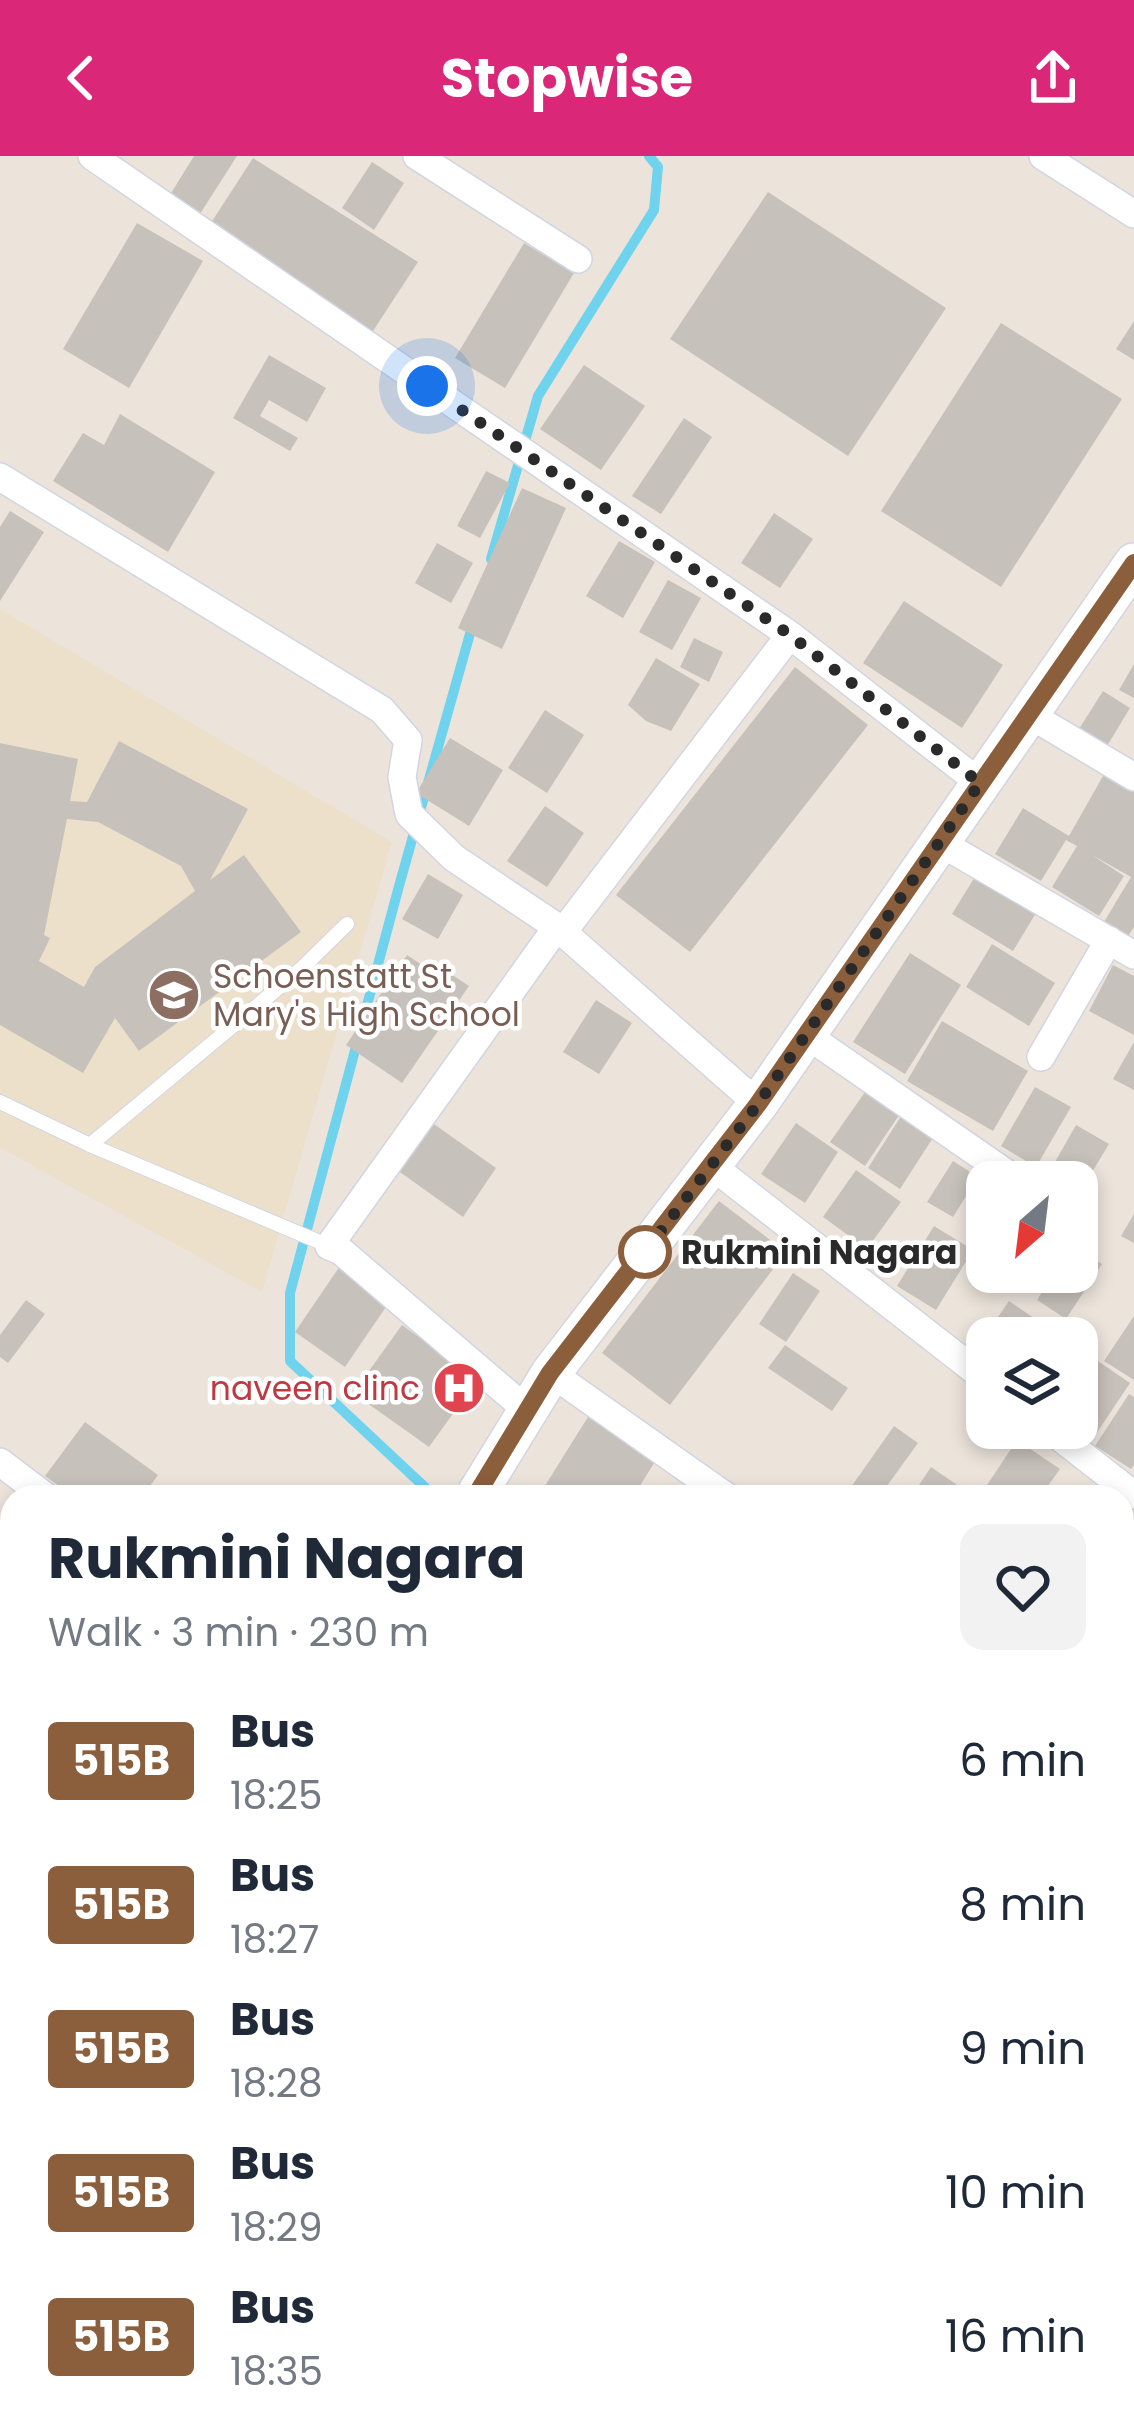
<!DOCTYPE html>
<meta charset="utf-8">
<style>
body{margin:0;font-family:Poppins,sans-serif;background:#f2f2f3;color:#1f2937;height:100vh;display:flex;flex-direction:column;font-size:45px;white-space:nowrap}
*{box-sizing:border-box;margin:0}
p{font-size:39px;color:#747a83}
.icon{flex:none;width:66px;height:66px;fill:none;stroke:currentColor;stroke-width:2;stroke-linecap:round;stroke-linejoin:round}
.map{position:relative;flex:1;overflow:hidden}
.panel{position:absolute;left:0px;top:1329px;width:1134px;height:951px;display:flex;flex-direction:column;background:#fff;border-radius:36px 36px 0 0;box-shadow:0 6px 18px #0003}
.panel>*{flex:none}
.badge{padding:0 24px;border-radius:9px;font-size:42px;line-height:78px}
.needle{width:78px;rotate:208deg}
.fabs{position:absolute;left:966px;top:1005px;display:grid;gap:24px}
.fabs a{display:grid;place-items:center;width:132px;height:132px;border-radius:24px;background:#fff;box-shadow:0 6px 18px #0003;font-size:60px}
.you{position:absolute;width:60px;height:60px;margin:-30px;border:9px solid #fff;border-radius:50%;background:#1a73e8;box-shadow:0 0 0 18px #1a73e833}
.map>.badge{position:absolute;translate:-50% -50%;box-shadow:0 0 0 6px #fff}
.round{display:grid;place-items:center;flex:none;width:126px;height:126px;border-radius:24px;background:#f2f2f3}
.headline{display:flex;align-items:center;justify-content:space-between;height:204px;padding:0 48px}
h1{font-size:57px;font-weight:700;line-height:90px}
ul{padding:0;list-style:none}
li{display:flex;align-items:center;gap:36px;height:144px;padding:0 48px}
li div{flex:1}
li b{display:block;font-size:45px}
li em{font-style:normal}
li .badge{min-width:132px;font-weight:700;text-align:center}
header{display:flex;justify-content:space-between;align-items:center;height:156px;padding:0 48px;background:#db2777;color:#fff;font-size:54px;font-weight:700}
.map>svg:first-child{display:block}
.education{fill:#ede0cb}
.lines{fill:none;stroke-linecap:round;stroke-linejoin:round}
.stream{stroke:#70d3ed;stroke-width:10}
.building{fill:#c7c1bb;fill-rule:evenodd}
.lane-casing{stroke:#d1d5e2;stroke-width:16}
.street-casing{stroke:#d1d5e2;stroke-width:30}
.secondary-casing{stroke:#d1d5e2;stroke-width:42}
.lane{stroke:#fff;stroke-width:14}
.street{stroke:#fff;stroke-width:27}
.secondary{stroke:#fff;stroke-width:39}
.line-casing{stroke:#fff;stroke-width:27}
.line{stroke:#8b5e3c;stroke-width:18}
.walk{stroke:#2a2a2a;stroke-width:12;stroke-dasharray:0 21.6}
.stop-dot{fill:#fff;stroke:#8b5e3c;stroke-width:6}
.labels{text-anchor:middle;dominant-baseline:central;stroke-width:9;stroke-linejoin:round;paint-order:stroke}
.education-label{font-size:33px;fill:#785e54;stroke:#fff;text-anchor:start}
.stop-label{font-size:33px;font-weight:bold;fill:#2a2a2a;stroke:#fff;text-anchor:start}
.health-label{font-size:33px;fill:#be3a42;stroke:#fff;text-anchor:end}
</style>
<header><svg class="icon" aria-label="back" viewBox="0 0 24 24"><path d="M15 5l-7 7 7 7"/></svg>Stopwise<svg class="icon" aria-label="share" viewBox="0 0 24 24"><path d="M12 15V3M7 8l5-5 5 5M5 13v7h14v-7"/></svg></header>
<div class="map">
<svg width="1134" height="2279" viewBox="0 0 1134 2279">
<rect width="100%" height="100%" fill="#ece4db"/>
<path class="education" d="M0,453L392,686L262,1136L0,992Z"/>
<g class="lines">
<path class="stream" d="M491,403L538,240L654,54L658,11L649,0
M428,1341L430,1336L290,1205V1137L399,730L473,467
M0,2093L12,2072"/>
</g>
<path class="building" d="M194,0H237L198,61L168,42Z
M253,2L418,106L371,178L207,73Z
M372,6L404,27L374,74L342,52Z
M768,36L946,152L848,300L670,183Z
M137,67L203,105L129,232L63,193Z
M524,87L574,117L505,232L455,202Z
M1134,165V204L1116,193Z
M1001,167L1122,243L1001,431L881,355Z
M269,199L326,232L307,266L269,244L260,260L298,282L290,295L233,262Z
M584,209L645,250L601,314L540,273Z
M120,258L215,316L168,396L53,325L83,277L104,289Z
M684,262L712,281L661,358L632,340Z
M486,315L510,327L480,382L457,370Z
M522,332L566,352L502,493L458,472Z
M10,355L44,376L0,445V371Z
M774,357L813,383L780,432L741,407Z
M619,385L655,406L623,462L586,440Z
M437,387L473,407L451,447L415,427Z
M668,424L701,442L672,494L639,476Z
M904,445L1003,509L962,572L863,507Z
M694,482L723,496L709,526L680,511Z
M656,502L700,528L671,575L646,565L628,549Z
M1134,508V542L1119,534Z
M795,511L868,569L690,796L616,739Z
M1103,535L1130,552L1107,590L1079,573Z
M545,554L584,579L547,637L508,612Z
M450,582L503,614L469,670L416,637Z
M119,585L248,653L210,724L244,699L301,776L139,895L115,862L83,917L0,869V587L78,603L70,645L87,646ZM67,663L98,666L181,710L195,735L95,811L84,831L39,805L50,782L44,779Z
M1107,613L1134,629V771L1128,780L1104,766L1131,721L1092,699L1124,720L1099,760L1052,731L1077,690L1066,684L1041,725L995,698L1023,652L1069,680Z
M545,650L584,677L547,731L507,705Z
M428,718L463,739L438,783L402,763Z
M976,719L1036,757L1013,795L952,758Z
M992,788L1055,827L1029,870L966,831Z
M910,797L961,829L905,918L853,886Z
M407,799L443,823L448,816L469,830L402,927L346,889Z
M1113,809L1134,820V879L1089,855Z
M596,844L632,867L599,918L563,896Z
M942,865L1028,915L993,975L907,925Z
M1134,886V934L1113,923Z
M1035,931L1071,951L1036,1011L1001,990Z
M865,936L899,959L865,1010L830,986Z
M903,957L936,977L900,1033L868,1012Z
M424,961L496,1012L463,1061L390,1009Z
M796,967L838,996L805,1047L761,1018Z
M1076,969L1109,988L1083,1031L1051,1013Z
M953,1005L978,1021L953,1061L927,1046Z
M856,1014L901,1046L867,1093L823,1061Z
M719,1045L786,1096L670,1249L602,1197Z
M1134,1058V1087L1121,1080Z
M934,1070L973,1094L936,1154L897,1130Z
M1077,1092L1102,1108L1066,1163L1037,1144L1055,1116H1077Z
M340,1110L390,1145L345,1211L295,1176Z
M793,1117L820,1135L786,1186L759,1168Z
M26,1144L45,1158L8,1207L0,1201V1179Z
M1009,1145L1044,1169L1035,1182H987V1201L976,1193Z
M1134,1160V1224L1104,1205Z
M1055,1161L1095,1188L1077,1216V1182H1041Z
M402,1169L478,1223L429,1291L353,1237Z
M785,1189L848,1232L832,1255L768,1212Z
M1092,1201L1130,1227L1092,1284L1077,1274V1224Z
M1129,1238L1134,1241V1309L1131,1313L1095,1290Z
M591,1256L659,1299L633,1341H538Z
M85,1266L158,1319L142,1341H75L45,1320Z
M894,1270L918,1287L879,1341H844Z
M1017,1284L1060,1313L1040,1341H979Z
M931,1311L963,1333L957,1341H911Z
M1122,1371L1134,1378V1389L1122,1410Z
M1134,1469V1503L1122,1496V1490Z
M1122,1516L1134,1523V1592L1122,1585Z
M1122,1625L1134,1632V1714L1122,1708Z
M1122,1831L1134,1838V1865L1122,1886Z
M12,1873V1950L0,1943V1894Z
M1122,1899L1133,1907L1122,1925Z
M1122,1942L1134,1950L1132,2034L1122,2028Z
M0,1986L12,1992L0,2017Z
M0,2243L12,2255V2268H25L36,2279H0Z
M272,2268H320L312,2279H263Z
M531,2268H604L596,2279H546Z
M688,2268H772L764,2279H680Z
M820,2268H881L874,2279H813Z
M912,2268H966L959,2279H928Z
M993,2268H1048L1066,2279H986Z"/>
<g class="lines">
<g class="lane-casing">
<path id="lane" d="M0,946L90,989L329,1090
M90,989L301,813L347,768"/>
</g>
<g class="street-casing">
<path id="street" d="M92,0L790,479L980,627
M417,0L578,103
M1043,0L1134,58
M0,321L382,554L408,584L402,621L409,658L454,702L557,771
M1030,559L1134,621
M939,686L1134,799
M562,777L790,479
M805,878L1019,1026
M1041,901L1109,784
M712,1010L987,1224
M551,1217L727,1341
M527,1254L341,1095L329,1090L557,771L758,948
M1048,1272L1134,1339
M0,1306L46,1341
M1122,1471L1134,1455
M0,1524L12,1531
M1122,1612L1134,1619
M1122,1804L1134,1811
M0,1856L12,1834
M0,1971L12,1980
M1122,2072L1134,2055
M1122,2128L1134,2137
M167,2268L182,2279
M506,2268L523,2279
M787,2279L795,2268
M969,2279L977,2268"/>
</g>
<g class="secondary-casing">
<path id="secondary" d="M475,1341L551,1217L758,948L1134,407
M0,2178L12,2160"/>
</g>
<use href="#lane" class="lane"/>
<use href="#street" class="street"/>
<use href="#secondary" class="secondary"/>
</g>
<g class="lines">
<g class="line-casing">
<path id="line" d="M475,1341L550,1217L758,948L1134,407"/>
</g>
<use href="#line" class="line"/>
<path class="walk" d="M427,230L790,479L980,627L758,948L645,1096"/>
</g>
<defs>
<g id="school-disc" transform="scale(2.7)"><circle r="9.5" fill="#8d6e63" stroke="#fff"/><path d="M0-5L7-2L0 1L-7-2ZM-4 1L0 2.5L4 1V4Q0 6-4 4Z" fill="#fff"/></g>
<g id="hospital-disc" transform="scale(2.7)"><circle r="9.5" fill="#e0444e" stroke="#fff"/><path d="M-5-5h3v3.5h4V-5h3V5h-3V1.5h-4V5h-3Z" fill="#fff"/></g>
</defs>
<g fill-rule="evenodd">
<use href="#school-disc" x="174" y="839"/>
<use href="#hospital-disc" x="459" y="1232"/>
</g>
<circle class="stop-dot" cx="645" cy="1096" r="24"/>
<g class="labels">
<g class="education-label">
<text x="213" y="820">Schoenstatt St<tspan x="213" dy="38">Mary's High School</tspan></text>
</g>
<g class="stop-label">
<text x="681" y="1096">Rukmini Nagara</text>
</g>
<g class="health-label">
<text x="420" y="1232">naveen clinc</text>
</g>
</g>
</svg>
<div class="fabs">
<a><svg class="needle" viewBox="-14 -14 28 28"><path d="M0-13l5 13h-10z" fill="#e53935"/><path d="M0 13l5-13h-10z" fill="#747a83"/></svg></a>
<a><svg class="icon" aria-label="layers" viewBox="0 0 24 24"><path d="M12 4l9 5-9 5-9-5zM3 14l9 5 9-5"/></svg></a>
</div>
<div class="you" style="left:427px;top:230px"></div>
<section class="panel">
<div class="headline"><div><h1>Rukmini Nagara</h1><p>Walk · 3 min · 230 m</p></div><a class="round"><svg class="icon" aria-label="heart" viewBox="0 0 24 24"><path d="M12 20l-8-8c-3-5 5-10 8-4 3-6 11-1 8 4z"/></svg></a></div>
<ul>
<li><span class="badge" style="background:#8b5e3c;color:#fff">515B</span><div><b>Bus</b><p>18:25</p></div><em>6 min</em></li>
<li><span class="badge" style="background:#8b5e3c;color:#fff">515B</span><div><b>Bus</b><p>18:27</p></div><em>8 min</em></li>
<li><span class="badge" style="background:#8b5e3c;color:#fff">515B</span><div><b>Bus</b><p>18:28</p></div><em>9 min</em></li>
<li><span class="badge" style="background:#8b5e3c;color:#fff">515B</span><div><b>Bus</b><p>18:29</p></div><em>10 min</em></li>
<li><span class="badge" style="background:#8b5e3c;color:#fff">515B</span><div><b>Bus</b><p>18:35</p></div><em>16 min</em></li>
</ul>
</section>
</div>
